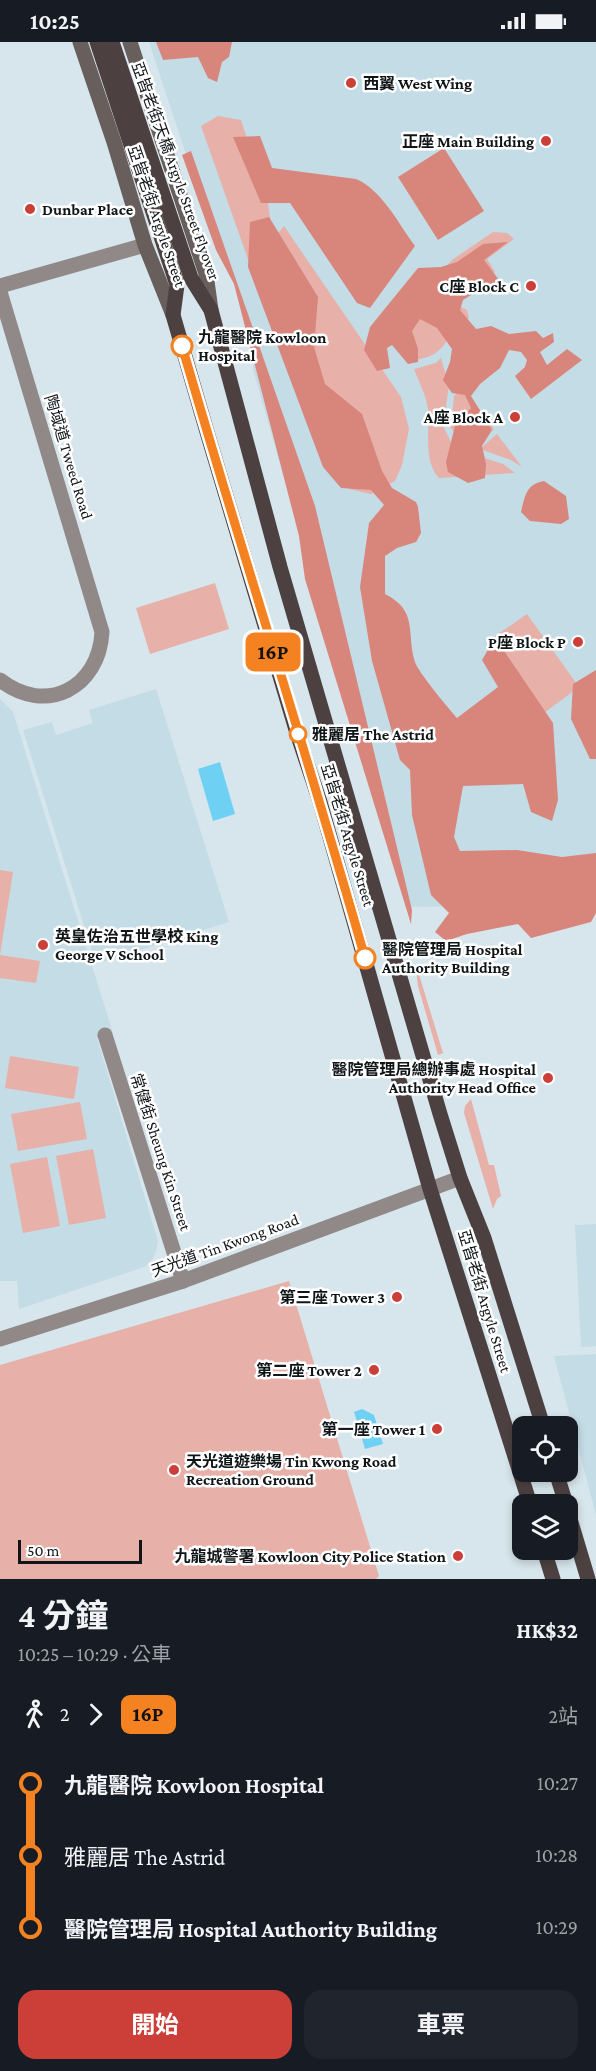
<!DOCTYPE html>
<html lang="zh-TW">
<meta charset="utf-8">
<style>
body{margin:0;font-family:"Crimson Pro","Noto Sans TC",serif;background:#20242c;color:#f1f3f6;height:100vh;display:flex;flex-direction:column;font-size:22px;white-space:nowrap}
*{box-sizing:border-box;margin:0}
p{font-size:20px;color:#9ea1a6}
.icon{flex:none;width:33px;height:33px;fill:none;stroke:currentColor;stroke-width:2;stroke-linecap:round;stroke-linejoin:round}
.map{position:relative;height:1537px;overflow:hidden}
.sheet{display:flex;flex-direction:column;background:#171b24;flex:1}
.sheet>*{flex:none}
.badge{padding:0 12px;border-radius:9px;font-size:21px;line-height:39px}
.fabs{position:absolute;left:512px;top:1374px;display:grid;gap:12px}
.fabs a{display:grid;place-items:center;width:66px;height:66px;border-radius:12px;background:#171b24;box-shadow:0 3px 9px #0003;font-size:30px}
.scale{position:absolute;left:18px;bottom:15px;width:124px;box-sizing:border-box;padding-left:6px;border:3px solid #101517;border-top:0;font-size:16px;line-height:21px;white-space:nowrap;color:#101517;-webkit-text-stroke:4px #fff;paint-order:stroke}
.map>.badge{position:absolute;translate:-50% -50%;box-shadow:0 0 0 3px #fff}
.legs{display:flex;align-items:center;gap:9px;height:66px;padding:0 18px;font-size:20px}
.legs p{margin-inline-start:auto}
.overview{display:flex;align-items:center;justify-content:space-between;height:102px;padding:0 18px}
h1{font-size:33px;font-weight:700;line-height:45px}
.button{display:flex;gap:12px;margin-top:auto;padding:12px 18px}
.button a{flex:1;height:69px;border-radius:18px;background:#cc3e38;color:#fff;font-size:24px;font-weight:700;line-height:69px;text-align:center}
.button a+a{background:#20242c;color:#f1f3f6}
ul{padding:0 18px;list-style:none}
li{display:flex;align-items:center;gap:21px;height:72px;font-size:22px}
li i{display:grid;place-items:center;width:9px;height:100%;margin:0 8px;background:currentColor}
li i::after{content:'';width:15px;height:15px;margin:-8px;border:4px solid;border-radius:50%;background:#171b24}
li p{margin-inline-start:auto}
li:first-child i{background:linear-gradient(#0000 50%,currentColor 0)}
li:last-child i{background:linear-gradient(currentColor 50%,#0000 0)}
.status{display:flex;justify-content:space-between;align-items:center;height:42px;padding:0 30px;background:#171b24;direction:ltr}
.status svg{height:16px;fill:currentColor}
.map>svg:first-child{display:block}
.built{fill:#c4dce6}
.green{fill:#e7b0a9}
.forest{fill:#d8857c}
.water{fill:#6ed1f4}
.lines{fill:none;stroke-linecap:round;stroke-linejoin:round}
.minor{stroke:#908988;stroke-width:15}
.tertiary{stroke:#908988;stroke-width:15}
.secondary{stroke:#685f5d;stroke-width:15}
.primary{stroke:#4c4140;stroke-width:15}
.line-1-casing{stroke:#fff;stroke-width:14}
.line-1{stroke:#f58220;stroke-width:9}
.poi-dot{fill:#cc3e38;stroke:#fff;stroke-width:2}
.stop-1-dot{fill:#fff;stroke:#f58220;stroke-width:3}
.labels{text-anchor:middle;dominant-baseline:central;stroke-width:5;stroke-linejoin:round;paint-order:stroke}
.poi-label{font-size:16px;font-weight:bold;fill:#101517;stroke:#fff;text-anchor:end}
.street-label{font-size:16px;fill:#101517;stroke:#fff}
.stop-label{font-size:16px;font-weight:bold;fill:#101517;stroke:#fff;text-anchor:start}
</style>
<div class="status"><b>10:25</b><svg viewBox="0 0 49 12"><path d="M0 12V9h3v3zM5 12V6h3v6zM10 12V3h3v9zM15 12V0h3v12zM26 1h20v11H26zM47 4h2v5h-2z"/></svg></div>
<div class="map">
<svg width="596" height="1537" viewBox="0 0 596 1537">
<rect width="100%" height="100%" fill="#d7e6ec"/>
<path class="built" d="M149,0H596V862L406,865L254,331L248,291L238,247L217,207Z
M156,647L229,880L96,922L23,688L52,680L56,693L93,681L89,668Z
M0,657L13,670L113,991L97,996L158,1199L156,1210L152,1218L144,1225L19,1267L17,1239H0Z
M596,1182V1304L581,1305L575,1183Z
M596,1312V1473L554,1314Z"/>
<path class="green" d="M218,74L241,78L268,161L273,197L284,184L401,355L409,387L402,423L395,439L371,452L349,447L335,431L250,223L201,84Z
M493,190L507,191L514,197L487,217L495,230L455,262L467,268L469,276L461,281L433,239L452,218Z
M427,244L456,286C438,312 439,313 408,320L392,281Z
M441,316L449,344L443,384L452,402L459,408L503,422L515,431L439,436C423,419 430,389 428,367C426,353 419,340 414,327L436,321Z
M463,345L494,387L474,404L461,399L451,386L454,354Z
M497,392L522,425L511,418L480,407Z
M215,541L229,587L150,612L136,566Z
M527,572L579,645L544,671L491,597Z
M0,828L13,830L0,913Z
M0,913L40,919L36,941L0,936Z
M417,926L443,1011L438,1013L418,944L416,927Z
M10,1014L79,1025L74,1057L5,1046Z
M471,1057L489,1123H494L501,1154L497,1157L493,1167L464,1071L465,1064Z
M80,1060L87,1097L18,1109L11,1072Z
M93,1107L106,1176L69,1183L56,1114Z
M47,1115L60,1184L23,1191L10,1122Z
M289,1239L379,1534L376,1537H0V1323Z"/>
<path class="forest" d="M156,0H232L229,15L222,20L217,40L208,36L198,15L163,18Z
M260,94L272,126L356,137C382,148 398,181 415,204L370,266L357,261L290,161H261L233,95Z
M444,106L484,169L438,198L398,135Z
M191,109L315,464L412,868L411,882L305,537L299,494L234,242L216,208L182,113Z
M269,175L318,255L314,305L325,342L362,372L382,429L392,446L416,460L418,465L421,491L416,500L397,506L385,514V552C419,569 406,592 415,620C418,630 449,667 457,676L498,645L482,618L489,606H502L553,681L558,758L552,779L531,770L523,742L463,744L454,795L460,809L517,808L562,815L596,811V871L591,880L531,896L518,882L467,892L446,899L435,890L449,871L431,853L412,773L410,728L400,718L372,619L360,545L369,481L384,463L371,448L341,446L323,425L248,225L250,180Z
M508,200L484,218L499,238V244L488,242L463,258L460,268L476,287L491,284L509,292L536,289L543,296L553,291L554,300L540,310L547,323L567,307L582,318L531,357L515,334L525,325L527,318L521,310L509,308L500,326L480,342L471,354L492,388L482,404L486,422L485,436L468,441L448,430L446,420L455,384L471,366L465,353L452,351L443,338L450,320L452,307L437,286L420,277L412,289L418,307V320L408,322L392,303L387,306L390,326L377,329L364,308L370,285L418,226L441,225L457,220L483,202Z
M544,439L566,454L569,477L561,482L530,479L521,470C525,454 526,442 544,439Z
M596,628V717H590L571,677L573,642Z"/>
<path class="water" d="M220,720L235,772L213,779L198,727Z
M362,1367L374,1373L383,1402L365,1407L354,1370Z"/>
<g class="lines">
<path class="minor" d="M0,244L145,203
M0,250L102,590C99,646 46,674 0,638
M105,993L183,1239"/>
<path class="tertiary" d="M0,1297L183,1239L460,1136"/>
<path class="secondary" d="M80,0L114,100L145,203L173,273
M130,0L206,232L211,268"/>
<path class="primary" d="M97,0L177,243L173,273L207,390L297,691L320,760L430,1147L530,1462
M112,0L191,236L211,268L280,525L440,1072L460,1136L484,1196L543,1384
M556,1430L566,1462
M567,1467L588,1537
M544,1508L553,1537"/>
</g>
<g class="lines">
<g class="line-1-casing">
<path id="line-1" d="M182,304C241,508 307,711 365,916"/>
</g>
<use href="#line-1" class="line-1"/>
</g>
<g class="poi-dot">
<circle cx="351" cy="41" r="6"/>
<circle cx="546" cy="99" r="6"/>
<circle cx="30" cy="167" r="6"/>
<circle cx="531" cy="244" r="6"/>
<circle cx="515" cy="375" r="6"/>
<circle cx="578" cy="600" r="6"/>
<circle cx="43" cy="903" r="6"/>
<circle cx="548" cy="1036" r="6"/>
<circle cx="397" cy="1255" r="6"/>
<circle cx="374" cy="1328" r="6"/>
<circle cx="437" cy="1387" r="6"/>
<circle cx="174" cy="1428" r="6"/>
<circle cx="458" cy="1514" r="6"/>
</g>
<g class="stop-1-dot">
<circle cx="182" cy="304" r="10"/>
<circle cx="298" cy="692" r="8"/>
<circle cx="365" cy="916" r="10"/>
</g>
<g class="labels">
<g class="poi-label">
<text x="363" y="41" text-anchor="start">西翼 West Wing</text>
<text x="534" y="99">正座 Main Building</text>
<text x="42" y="167" text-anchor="start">Dunbar Place</text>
<text x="519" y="244">C座 Block C</text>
<text x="503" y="375">A座 Block A</text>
<text x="566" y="600">P座 Block P</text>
<text x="55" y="894" text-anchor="start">英皇佐治五世學校 King<tspan x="55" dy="18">George V School</tspan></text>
<text x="536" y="1027">醫院管理局總辦事處 Hospital<tspan x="536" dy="18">Authority Head Office</tspan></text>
<text x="385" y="1255">第三座 Tower 3</text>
<text x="362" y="1328">第二座 Tower 2</text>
<text x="425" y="1387">第一座 Tower 1</text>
<text x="186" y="1419" text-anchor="start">天光道遊樂場 Tin Kwong Road<tspan x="186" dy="18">Recreation Ground</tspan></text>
<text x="446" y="1514">九龍城警署 Kowloon City Police Station</text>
</g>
<g class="street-label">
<text transform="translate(176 129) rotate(70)">亞皆老街天橋 Argyle Street Flyover</text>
<text transform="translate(157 174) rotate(71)">亞皆老街 Argyle Street</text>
<text transform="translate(69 415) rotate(73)">陶域道 Tweed Road</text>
<text transform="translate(348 793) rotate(73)">亞皆老街 Argyle Street</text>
<text transform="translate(161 1110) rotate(72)">常健街 Sheung Kin Street</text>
<text transform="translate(225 1203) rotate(-20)">天光道 Tin Kwong Road</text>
<text transform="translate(485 1259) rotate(73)">亞皆老街 Argyle Street</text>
</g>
<g class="stop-label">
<text x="198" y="295">九龍醫院 Kowloon<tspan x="198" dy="18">Hospital</tspan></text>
<text x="312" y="692">雅麗居 The Astrid</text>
<text x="382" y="907">醫院管理局 Hospital<tspan x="382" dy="18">Authority Building</tspan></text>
</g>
</g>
</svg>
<div class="fabs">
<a><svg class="icon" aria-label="locate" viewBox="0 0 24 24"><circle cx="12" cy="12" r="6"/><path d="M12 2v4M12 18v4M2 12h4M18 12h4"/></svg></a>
<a><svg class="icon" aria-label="layers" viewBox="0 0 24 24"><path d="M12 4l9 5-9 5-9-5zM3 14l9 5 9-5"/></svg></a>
</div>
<div class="scale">50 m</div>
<b class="badge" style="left:273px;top:610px;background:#f58220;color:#111">16P</b>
</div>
<section class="sheet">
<div class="overview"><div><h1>4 分鐘</h1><p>10:25 – 10:29 · 公車</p></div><b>HK$32</b></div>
<div class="legs"><svg class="icon" aria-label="walk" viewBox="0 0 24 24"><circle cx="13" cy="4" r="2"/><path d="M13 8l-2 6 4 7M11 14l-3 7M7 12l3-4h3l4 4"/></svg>2<svg class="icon" aria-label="forward" viewBox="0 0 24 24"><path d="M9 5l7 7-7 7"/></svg><b class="badge" style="background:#f58220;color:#111">16P</b><p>2站</p></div>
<ul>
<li><i style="color:#f58220"></i><b>九龍醫院 Kowloon Hospital</b><p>10:27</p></li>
<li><i style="color:#f58220"></i><span>雅麗居 The Astrid</span><p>10:28</p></li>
<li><i style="color:#f58220"></i><b>醫院管理局 Hospital Authority Building</b><p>10:29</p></li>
</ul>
<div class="button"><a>開始</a><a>車票</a></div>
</section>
